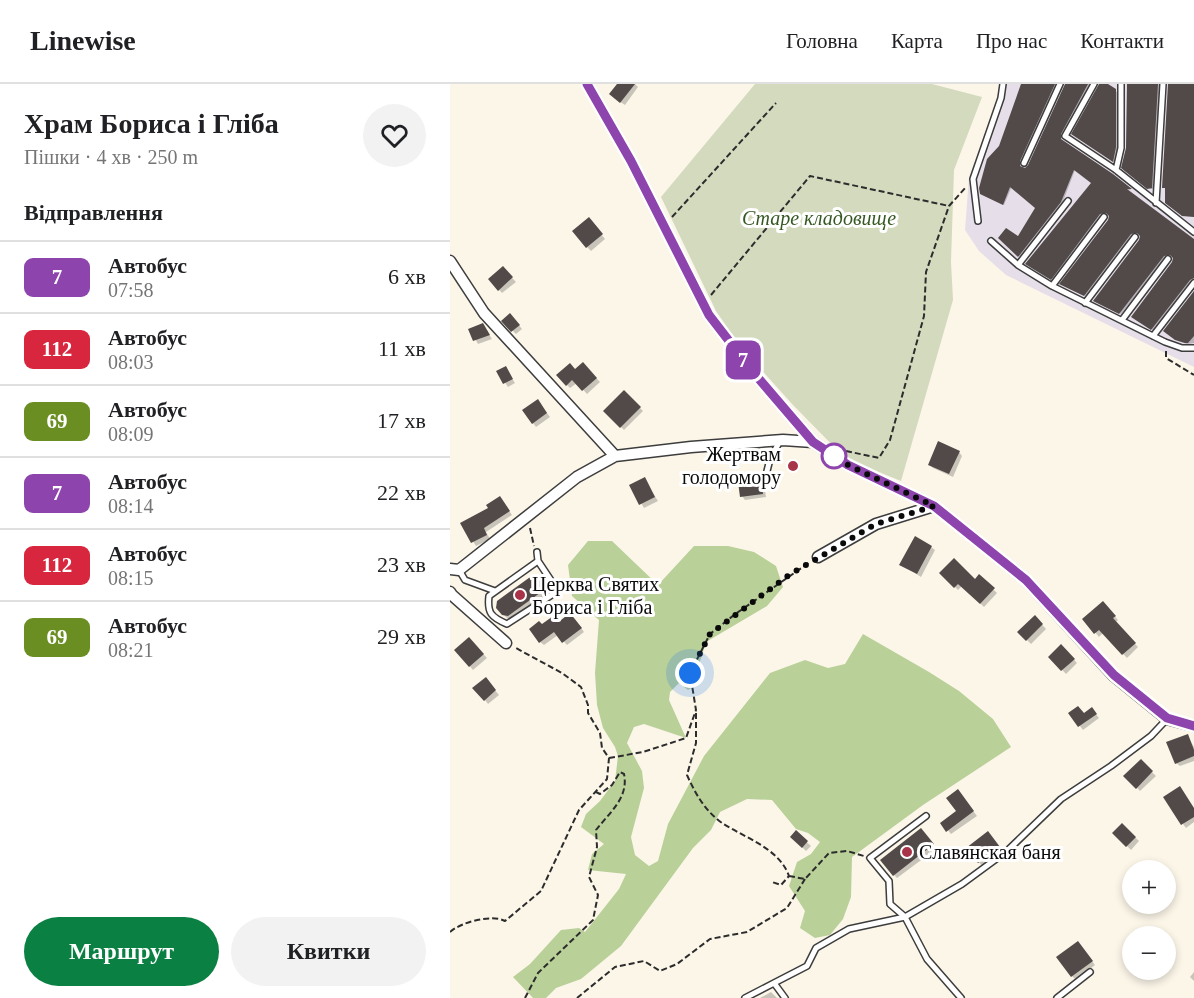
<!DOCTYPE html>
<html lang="uk">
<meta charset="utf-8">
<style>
body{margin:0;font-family:"Times New Roman",serif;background:#f2f2f2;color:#202124;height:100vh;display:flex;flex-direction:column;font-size:22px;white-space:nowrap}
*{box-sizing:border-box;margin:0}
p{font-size:20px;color:#757577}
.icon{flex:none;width:33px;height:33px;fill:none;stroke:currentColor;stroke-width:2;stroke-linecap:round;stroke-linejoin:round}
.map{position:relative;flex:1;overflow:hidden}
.sheet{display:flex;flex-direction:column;background:#fff;width:450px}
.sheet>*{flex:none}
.badge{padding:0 12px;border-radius:9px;font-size:21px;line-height:39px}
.fabs{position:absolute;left:672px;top:776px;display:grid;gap:12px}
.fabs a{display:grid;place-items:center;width:54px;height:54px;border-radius:50%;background:#fff;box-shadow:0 3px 9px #0003;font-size:30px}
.you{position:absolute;width:30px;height:30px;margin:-15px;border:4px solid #fff;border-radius:50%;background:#1a73e8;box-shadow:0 0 0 9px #1a73e833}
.map>.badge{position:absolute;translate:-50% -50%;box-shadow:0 0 0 3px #fff}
h2{padding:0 24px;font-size:22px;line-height:54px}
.round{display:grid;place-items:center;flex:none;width:63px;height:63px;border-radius:32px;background:#f2f2f2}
.head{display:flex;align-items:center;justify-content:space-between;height:102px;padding:0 24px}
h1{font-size:28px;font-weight:600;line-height:45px}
.button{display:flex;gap:12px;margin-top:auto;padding:12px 24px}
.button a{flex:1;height:69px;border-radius:36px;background:#0b8043;color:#fff;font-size:24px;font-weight:600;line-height:69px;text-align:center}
.button a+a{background:#f2f2f2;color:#202124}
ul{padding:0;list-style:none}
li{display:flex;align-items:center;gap:18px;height:72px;padding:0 24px;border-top:2px solid #e0e0e0}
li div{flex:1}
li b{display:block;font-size:22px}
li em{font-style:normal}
li .badge{min-width:66px;font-weight:700;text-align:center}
header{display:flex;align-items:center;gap:36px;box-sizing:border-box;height:84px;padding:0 30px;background:#fff;border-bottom:2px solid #e0e0e0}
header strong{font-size:28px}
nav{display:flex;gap:33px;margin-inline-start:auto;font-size:21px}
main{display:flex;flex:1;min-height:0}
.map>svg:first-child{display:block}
.industrial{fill:#e6dee8}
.forest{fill:#b9d099}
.cemetery{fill:#d4dabe}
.shadow{fill:#0003}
.building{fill:#514a48}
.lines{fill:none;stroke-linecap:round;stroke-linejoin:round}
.lane-casing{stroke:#3d3d3d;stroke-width:8}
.street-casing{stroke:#3d3d3d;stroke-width:13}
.path{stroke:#2c2c2c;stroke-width:2;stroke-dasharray:6 3;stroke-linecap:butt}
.lane{stroke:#fff;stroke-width:5}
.street{stroke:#fff;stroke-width:10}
.line-casing{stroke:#fff;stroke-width:14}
.line{stroke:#8e44ad;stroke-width:9}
.walk{stroke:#0a0a0a;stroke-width:6;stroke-dasharray:0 10.8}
.stop-dot{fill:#fff;stroke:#8e44ad;stroke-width:3}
.poi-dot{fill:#a73448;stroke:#fff;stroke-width:2}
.labels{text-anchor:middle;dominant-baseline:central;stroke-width:6;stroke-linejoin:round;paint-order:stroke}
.park-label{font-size:20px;font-style:italic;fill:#355823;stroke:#fff}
.poi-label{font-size:20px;fill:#0a0a0a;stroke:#fff;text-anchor:start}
</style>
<header>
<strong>Linewise</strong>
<nav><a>Головна</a><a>Карта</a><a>Про нас</a><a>Контакти</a></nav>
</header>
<main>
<section class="sheet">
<div class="head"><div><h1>Храм Бориса і Гліба</h1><p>Пішки · 4 хв · 250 m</p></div><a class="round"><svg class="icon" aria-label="heart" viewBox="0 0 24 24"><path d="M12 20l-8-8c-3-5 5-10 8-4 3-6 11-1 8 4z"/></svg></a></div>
<h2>Відправлення</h2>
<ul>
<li><span class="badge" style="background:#8e44ad;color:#fff">7</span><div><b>Автобус</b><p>07:58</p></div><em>6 хв</em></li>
<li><span class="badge" style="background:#d7263d;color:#fff">112</span><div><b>Автобус</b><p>08:03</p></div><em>11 хв</em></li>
<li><span class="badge" style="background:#6b8e23;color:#fff">69</span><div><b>Автобус</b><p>08:09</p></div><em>17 хв</em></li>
<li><span class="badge" style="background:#8e44ad;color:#fff">7</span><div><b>Автобус</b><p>08:14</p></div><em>22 хв</em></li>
<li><span class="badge" style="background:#d7263d;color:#fff">112</span><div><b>Автобус</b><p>08:15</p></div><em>23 хв</em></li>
<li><span class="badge" style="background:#6b8e23;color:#fff">69</span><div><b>Автобус</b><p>08:21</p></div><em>29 хв</em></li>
</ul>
<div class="button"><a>Маршрут</a><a>Квитки</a></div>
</section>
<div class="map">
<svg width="744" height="914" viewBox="0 0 744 914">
<rect width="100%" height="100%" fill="#fcf6e9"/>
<path class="industrial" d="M549,0H744V283L556,191L529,167L515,146L519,93L547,16Z"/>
<path class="forest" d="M138,457H162L208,501L244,462H278L304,468L326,482L333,503L317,522L256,558L248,584L249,599L238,606L229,599L220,608L219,616L236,654L194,640L184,643L177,659L192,687L194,704L181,753L185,771L199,782L208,777L218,740L254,672L320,589L355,576L378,584L395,580L413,550L479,588L509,607L543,635L561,663L473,721L402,773L401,813L393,835L380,851L365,854L350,844L355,827L339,802L347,778L361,770L370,758L358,749L346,745L322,716L297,715L270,728L261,746L243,764L171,862L131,895L106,904L96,914H83L63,893L80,880L111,846L129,844L135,848L169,805L176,790L138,786L142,770L154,760L131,743L136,730L150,717L165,697L168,672L165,663L153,644L147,621L145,589L149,536L122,512L118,481Z"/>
<path class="cemetery" d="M305,0H482L532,13L504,86L501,178L503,216L451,397L396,375L343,321L290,262L266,227L211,113Z"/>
<path class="shadow" d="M168,0H185L188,3L175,21L164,14Z
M573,0H607L570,79L571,84L572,85L580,82L616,0H640L612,51L611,56L662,91L681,106H675L744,157V196L742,197L703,246L684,234L723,179V172L716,173L671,230L646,218L690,157V150L683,151L636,212L613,201L659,137V130L652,131L603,196L578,181L642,99L625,86L612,120L570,173L550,153L568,154L587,124L562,102L554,121L533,111Z
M650,0H655L667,8V66L664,78L625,52Z
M678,0H710L703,105H700L673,84L677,64Z
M142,139L155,155L141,167L137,163Z
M53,184L66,198L52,209L40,196Z
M744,209V259L737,260L728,257L715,247Z
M64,235L72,245L66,250L53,237Z
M33,241L42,255L28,260L20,246Z
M133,280L150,298L137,310L127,299L120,304L108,292L125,286Z
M55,284L65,299L58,303L48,288Z
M174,308L193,327L174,346L155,327Z
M91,321L100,333L86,343L83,339Z
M509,368L512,372L503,393L483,384L479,380Z
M194,395L208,417L194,424L181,402Z
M310,396L314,400L316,413L295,416L292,412Z
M53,418L62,431L36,448L40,455L26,462L12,440Z
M481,463L485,466L471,493L451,480Z
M491,489L525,497L529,492L547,509L534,523L512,502L508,506Z
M91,492L101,505L96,509L99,513L59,536L53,530Z
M657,523L668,536L665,539L688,563L677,574L653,549L649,553L634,535Z
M585,533L596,545L581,560L569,548Z
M124,534L134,548L117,561L108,551L94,561L90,558L111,538Z
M19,555L37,574L23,586L6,566Z
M611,562L627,579L616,590L600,573Z
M39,599L49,611L38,620L35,616Z
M620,629L634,630L645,629L649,634L633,646Z
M737,651L744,663V677L730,682L726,679Z
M691,677L706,692L690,707L676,692Z
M511,711L527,732L501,750L492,739L508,727Z
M744,724V738L736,744L733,740Z
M672,741L689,757L681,766L664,749Z
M346,748L361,762L356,767L342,753Z
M475,750L486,765L447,794L444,791Z
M542,753L552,767L532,782L529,778Z
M631,863L645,881L626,896L622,892Z
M744,888V897L740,893Z
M321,908L327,914H310Z"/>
<path class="building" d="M167,0H185L170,19L159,10Z
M571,0H605L570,77V82L575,84L578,81L615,0H638L611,50V55L663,90L682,105H677L744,155V194L740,196L701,246L681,233L722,178L723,174L720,171L714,172L669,230L643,217L689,156L690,152L687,149L681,150L634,212L609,200L658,136L659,132L656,129L650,130L601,196L575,180L641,99L624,86L611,118L568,173L548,154L556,144L568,152L585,124L560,103L553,121L530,110L529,104L537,75L549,62Z
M649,0H658L666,5V63L663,78L621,50Z
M677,0H708L702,104L697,105L671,84L676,64Z
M718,0H744V133L732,132L715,119V104H712Z
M139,133L153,150L136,164L122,147Z
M53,182L63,193L48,207L38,195Z
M744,207V252L738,259H735L725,256L713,247Z
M60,229L70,241L61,248L51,237Z
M33,239L40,251L23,257L18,245Z
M133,278L147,294L132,307L122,296L116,302L106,291L120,279L125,285Z
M56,282L63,295L53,300L46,287Z
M174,306L191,323L170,344L153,327Z
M88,315L97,329L82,340L72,326Z
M488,357L510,367L499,390L478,381Z
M195,393L205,413L189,421L179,401Z
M311,394L313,410L290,413L288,398Z
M50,412L60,427L34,444L37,451L21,459L10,439L38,424L36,421Z
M465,452L482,462L467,490L449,481Z
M504,474L525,495L529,490L545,504L530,520L508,500L504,504L489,489Z
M91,490L97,499L91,502L94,506L58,532L52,531L46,524L47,517L83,491L85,494Z
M653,517L666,532L663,534L686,559L672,571L649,546L644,550L632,535Z
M120,529L132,544L112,559L104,548L89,559L79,545L89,537L92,540L106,530L111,536Z
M585,531L593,540L576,557L567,548Z
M19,553L34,570L19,583L4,566Z
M611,560L625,575L611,587L598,573Z
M36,593L46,606L34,617L22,604Z
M628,622L634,629L642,623L647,630L628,643L618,629Z
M738,650L744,666V672L725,680L716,658Z
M691,675L703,687L686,705L673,692Z
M730,702L744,724V733L731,741L713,713Z
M508,705L524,727L496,748L490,739L506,727L496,714Z
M672,739L686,753L676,763L662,749Z
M471,744L484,760L443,792L430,776Z
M346,746L358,757L352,764L340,753Z
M538,747L550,763L528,779L516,764Z
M628,857L643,877L621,893L606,873Z"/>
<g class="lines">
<g class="lane-casing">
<path id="lane" d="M644,0L615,52L666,86L744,148
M574,79L610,0
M666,86L671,64V0
M706,119L713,0
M528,137L523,95L551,14L553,0
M541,157L568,181L602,202L715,258L732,264H744
M568,181L618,117
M602,202L654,133
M635,219L685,153
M672,236L718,175
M703,252L744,199
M316,391L320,375L330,357
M87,468L88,477L39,512C37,529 41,533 57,540L108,507L88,477
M9,486L15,496L45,507
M455,833L440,820L439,797L420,774L476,732
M295,914L324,899
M335,914L324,899L357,882L366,864L399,845L455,833
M511,914L477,875L455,833L512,800L557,767L611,715L661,682L701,652L717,635
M607,914L640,888"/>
</g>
<g class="street-casing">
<path id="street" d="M137,0L181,77L259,231L303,288L363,358L398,381L484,422L576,496L664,592L717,635L744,642
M0,177L34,229L165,372
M368,473L426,440L484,422
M0,485L9,486L127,393L165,372L241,363L333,356L363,358
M0,508L2,511L56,559"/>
</g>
<path class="path" d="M222,133L326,19
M261,211L360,92L499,122
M716,267V274L744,291
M396,367L429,374L440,356L474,232L476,188L499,122L516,103
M80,444L84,462
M246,629V659L237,691C245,709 255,727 272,739C295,754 329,764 339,792L331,801L322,798
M159,674L193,668L236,654L246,626L240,589L260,550L284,531L360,478
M339,792L355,795L379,769L397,767L414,772
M0,848C11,838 42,830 55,837L91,807L129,726L157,695L159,674L152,664L150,649L138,629V621L131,603L112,589L64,563
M75,914L88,889L143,836L148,811L139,793L147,763L146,746C159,729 179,714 174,690L170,688L162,701L150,710L146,708
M127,914L165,883L194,877L210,887L227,880L260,855L297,848L337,824L355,795"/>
<use href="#lane" class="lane"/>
<use href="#street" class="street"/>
</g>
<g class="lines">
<g class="line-casing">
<path id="line" d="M137,0L181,77L259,231L303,288L363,358L398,381L484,422L576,496L664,591L717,634L744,642"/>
</g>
<use href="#line" class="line"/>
<path class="walk" d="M240,589L260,550L339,491L426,440L484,422L398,381L382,370L384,372"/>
</g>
<circle class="stop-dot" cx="384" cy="372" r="12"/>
<g class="poi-dot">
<circle cx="343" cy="382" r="6"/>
<circle cx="70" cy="511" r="6"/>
<circle cx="457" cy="768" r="6"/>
</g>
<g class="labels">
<g class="park-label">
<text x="369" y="134">Старе кладовище</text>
</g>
<g class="poi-label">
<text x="331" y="370" text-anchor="end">Жертвам<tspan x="331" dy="23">голодомору</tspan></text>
<text x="82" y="500">Церква Святих<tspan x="82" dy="23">Бориса і Гліба</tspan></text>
<text x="469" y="768">Славянская баня</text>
</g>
</g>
</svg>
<div class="fabs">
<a>+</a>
<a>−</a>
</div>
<div class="you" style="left:240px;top:589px"></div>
<b class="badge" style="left:293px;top:276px;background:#8e44ad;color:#fff">7</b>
</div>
</main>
